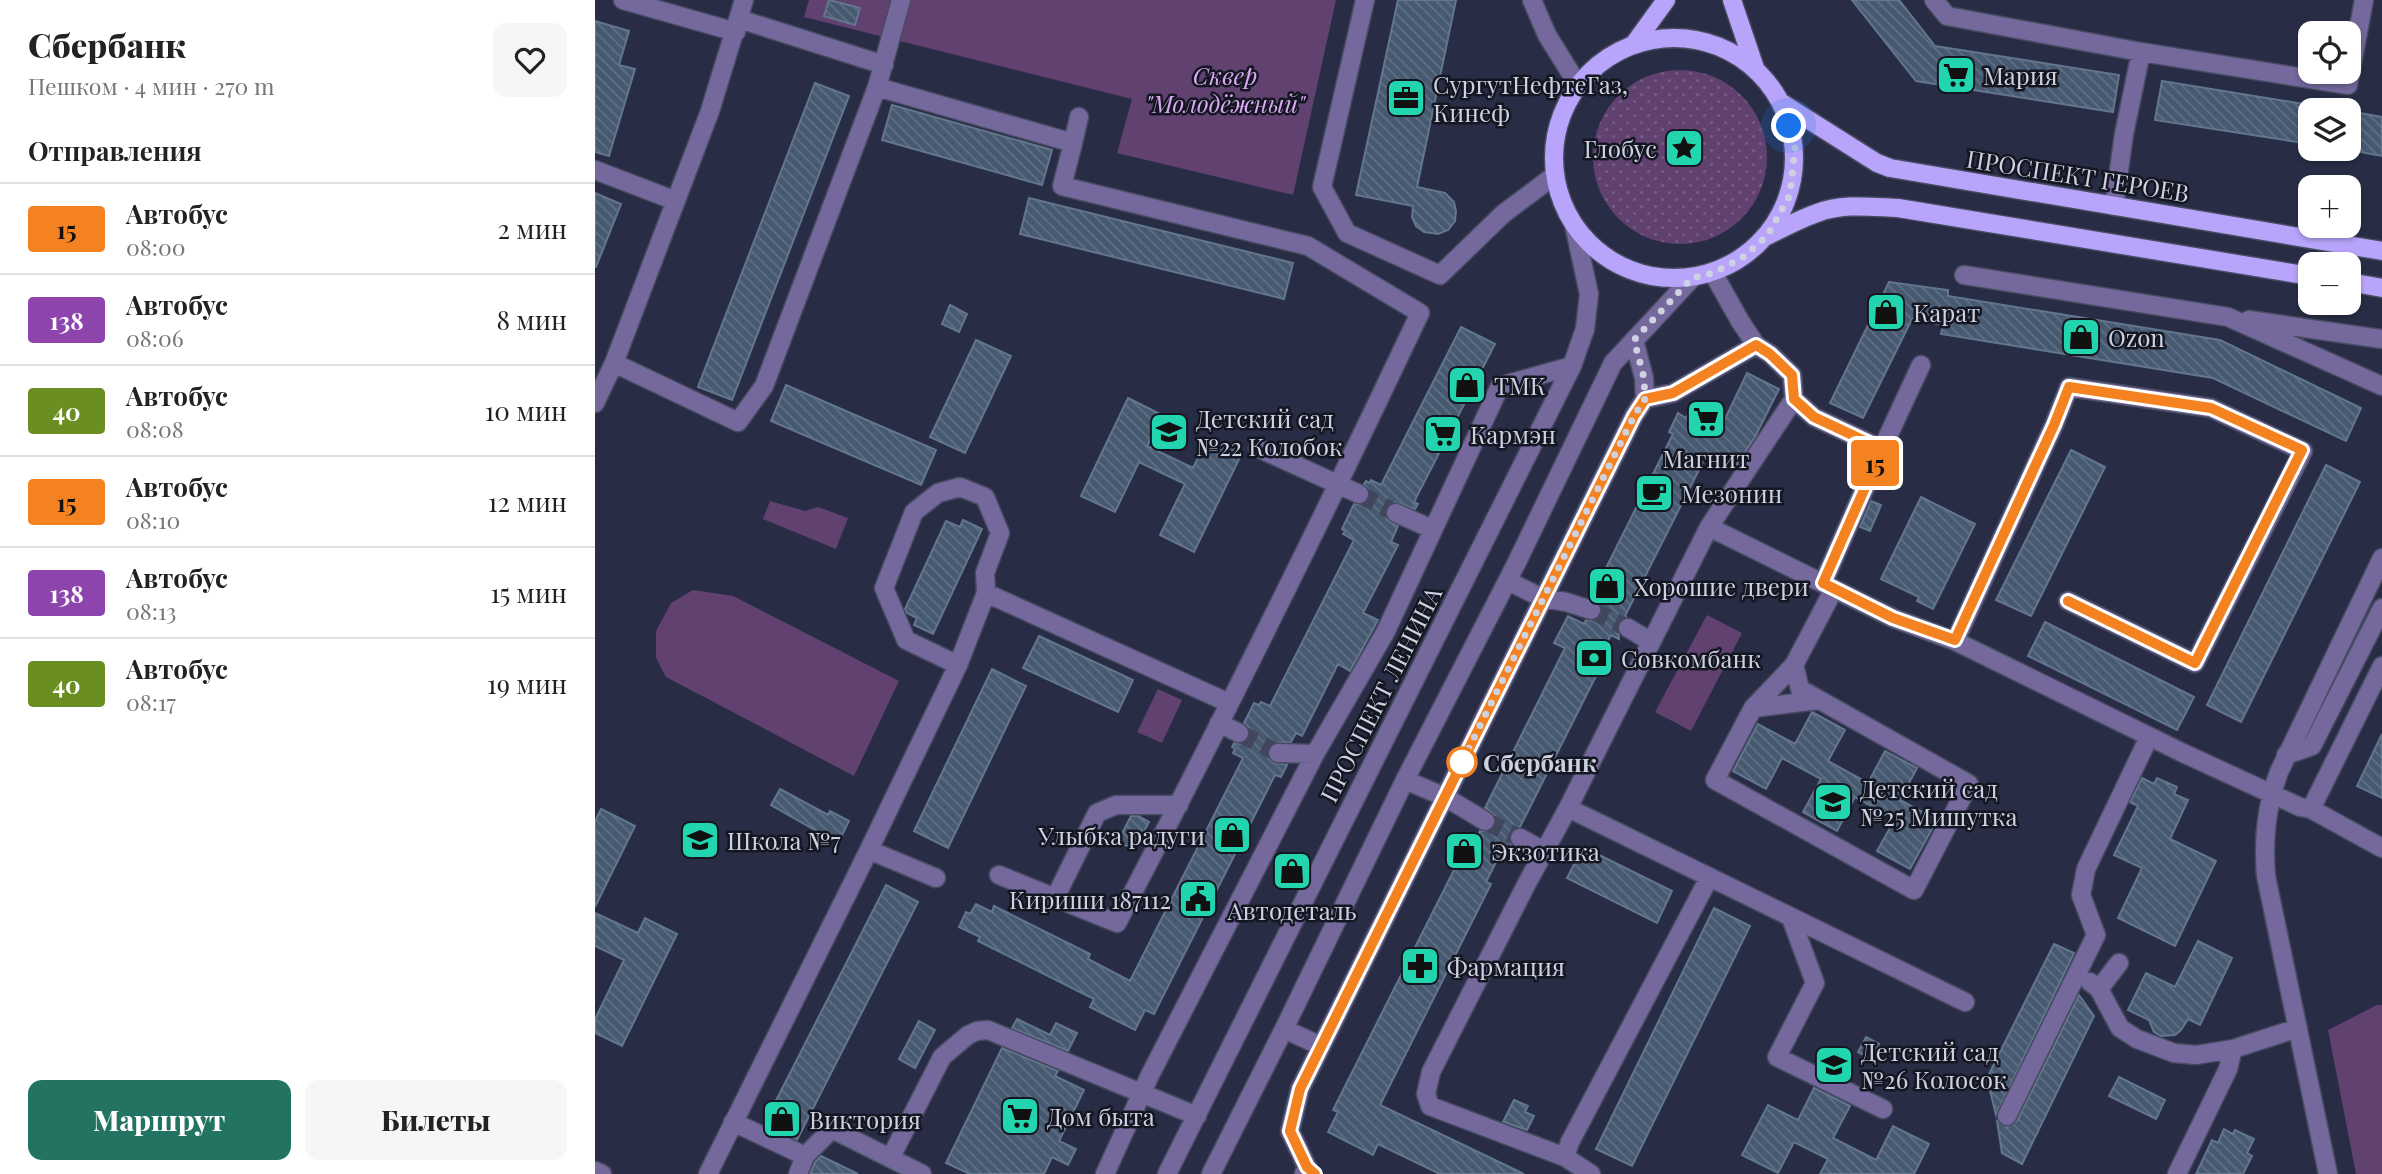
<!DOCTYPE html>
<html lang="ru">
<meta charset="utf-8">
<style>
body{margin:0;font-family:"Playfair Display",serif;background:#f6f6f6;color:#222;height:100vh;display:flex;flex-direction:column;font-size:26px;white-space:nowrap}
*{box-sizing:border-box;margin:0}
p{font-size:23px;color:#767676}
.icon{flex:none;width:38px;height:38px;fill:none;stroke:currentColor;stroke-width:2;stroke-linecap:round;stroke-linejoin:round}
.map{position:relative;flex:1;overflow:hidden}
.sheet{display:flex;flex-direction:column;background:#fff;width:595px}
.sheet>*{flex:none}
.badge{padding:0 14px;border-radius:5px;font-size:24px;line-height:46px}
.tools{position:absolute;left:1703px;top:21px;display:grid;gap:14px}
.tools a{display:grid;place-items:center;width:63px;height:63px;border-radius:14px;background:#fff;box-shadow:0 2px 5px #0004;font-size:35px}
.you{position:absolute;width:35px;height:35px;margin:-18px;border:5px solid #fff;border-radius:50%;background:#1a73e8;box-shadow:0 0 0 10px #1a73e833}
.map>.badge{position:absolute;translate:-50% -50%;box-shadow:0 0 0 4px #fff}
h2{padding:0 28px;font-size:26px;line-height:63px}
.round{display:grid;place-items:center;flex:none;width:74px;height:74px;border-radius:14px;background:#f6f6f6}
.headline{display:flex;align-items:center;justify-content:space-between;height:119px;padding:0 28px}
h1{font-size:33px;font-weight:800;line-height:52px}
.button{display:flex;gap:14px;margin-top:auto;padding:14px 28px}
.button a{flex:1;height:80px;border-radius:14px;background:#227361;color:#fff;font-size:28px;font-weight:800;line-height:80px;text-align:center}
.button a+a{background:#f6f6f6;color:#222}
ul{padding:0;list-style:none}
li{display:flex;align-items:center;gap:21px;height:91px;padding:0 28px;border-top:2px solid #e0e0e0}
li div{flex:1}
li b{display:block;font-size:26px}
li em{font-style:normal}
li .badge{min-width:77px;font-weight:700;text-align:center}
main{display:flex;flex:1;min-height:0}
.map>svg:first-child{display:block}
.grass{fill:url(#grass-dots)}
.park{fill:#604170}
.building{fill:url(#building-back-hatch);stroke:#62768e;stroke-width:2}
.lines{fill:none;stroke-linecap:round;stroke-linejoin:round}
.minor-tunnel{stroke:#41465c;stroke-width:18;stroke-dasharray:18 9;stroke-linecap:butt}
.minor-casing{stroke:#464b61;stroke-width:21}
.major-casing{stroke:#464b61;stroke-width:21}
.minor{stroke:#74689d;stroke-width:18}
.major{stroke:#b8a4fb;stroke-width:18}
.line-casing{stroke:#fff;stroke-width:16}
.line{stroke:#f58220;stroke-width:10}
.walk{stroke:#cdd1e0;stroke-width:7;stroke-dasharray:0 12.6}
.stop-dot{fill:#fff;stroke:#f58220;stroke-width:3.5}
.labels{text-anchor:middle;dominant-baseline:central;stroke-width:5;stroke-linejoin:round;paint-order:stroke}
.park-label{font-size:24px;font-style:italic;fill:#dba8f5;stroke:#141621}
.poi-label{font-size:24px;fill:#cdd1e0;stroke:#141621;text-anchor:start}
.street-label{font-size:24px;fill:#cdd1e0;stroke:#141621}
.stop-label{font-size:24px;font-weight:bold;fill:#cdd1e0;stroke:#141621;text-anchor:start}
</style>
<main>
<section class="sheet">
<div class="headline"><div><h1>Сбербанк</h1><p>Пешком · 4 мин · 270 m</p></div><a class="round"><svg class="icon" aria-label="heart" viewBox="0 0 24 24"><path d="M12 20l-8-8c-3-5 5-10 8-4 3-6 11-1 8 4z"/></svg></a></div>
<h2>Отправления</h2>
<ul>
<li><span class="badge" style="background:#f58220;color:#111">15</span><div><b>Автобус</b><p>08:00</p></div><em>2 мин</em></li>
<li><span class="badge" style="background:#8e44ad;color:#fff">138</span><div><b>Автобус</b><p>08:06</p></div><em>8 мин</em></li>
<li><span class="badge" style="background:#6b8e23;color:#fff">40</span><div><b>Автобус</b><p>08:08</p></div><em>10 мин</em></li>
<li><span class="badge" style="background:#f58220;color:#111">15</span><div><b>Автобус</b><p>08:10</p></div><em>12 мин</em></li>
<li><span class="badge" style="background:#8e44ad;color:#fff">138</span><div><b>Автобус</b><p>08:13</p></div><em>15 мин</em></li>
<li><span class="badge" style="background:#6b8e23;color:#fff">40</span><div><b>Автобус</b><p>08:17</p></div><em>19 мин</em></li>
</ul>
<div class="button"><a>Маршрут</a><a>Билеты</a></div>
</section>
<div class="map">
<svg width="1787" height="1174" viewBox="0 0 1787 1174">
<defs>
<pattern id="grass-dots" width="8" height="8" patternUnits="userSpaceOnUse" patternTransform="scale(1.75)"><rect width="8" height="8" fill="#604170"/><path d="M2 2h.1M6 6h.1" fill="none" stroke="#765b84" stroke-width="1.8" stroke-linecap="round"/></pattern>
<pattern id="building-back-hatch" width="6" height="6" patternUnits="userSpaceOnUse" patternTransform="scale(1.75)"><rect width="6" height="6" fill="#475970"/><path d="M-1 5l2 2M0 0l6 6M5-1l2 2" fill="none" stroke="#607084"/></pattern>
</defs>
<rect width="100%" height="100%" fill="#282d45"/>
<path class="grass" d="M998 157a87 87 0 1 1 174 0a87 87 0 1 1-174 0Z"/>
<path class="park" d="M214,0H741L698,195L522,153L537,99L209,17Z
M175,501L210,511L223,507L253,518L241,549L168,519Z
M98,590L138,596L304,681L259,776L71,677L61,658V631L76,603Z
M1112,615L1147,633L1096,731L1060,712Z
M563,689L587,700L567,743L542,732Z
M1782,1005H1787V1174H1761L1733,1030Z"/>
<path class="building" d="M234,0L265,8L260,25L229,16Z
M803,0H861L822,187L850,193L859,202L861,211L860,221L853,230L843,234L829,232L821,226L817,217L818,206L761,195Z
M1257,0H1304L1340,46L1524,75L1518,112L1321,81Z
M0,21L34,31L24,65L40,69L14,156L0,152Z
M1567,81L1715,105V144L1560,120Z
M220,83L254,96L137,400L103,387Z
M297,105L457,150L447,185L287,140Z
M1754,111L1787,117V156L1754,150Z
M0,193L26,204L1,267H0Z
M434,198L698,263L689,299L425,234Z
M1294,282L1353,290V296L1625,340L1766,408L1751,441L1618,378L1346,334L1348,325L1317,319L1268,418L1235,403Z
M355,305L372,314L364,332L347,324Z
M866,327L900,344L819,502L823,504L820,509L800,502L795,503L790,509L792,520L803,526L796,542L803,545L768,613L783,620L755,671L743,664L707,736L701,733L696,742L678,743L673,748V758L677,762L692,765L686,777L680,775L559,1014L550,1010L540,1030L495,1007L499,999L383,941L385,937L364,927L371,912L375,914L381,904L397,912L399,906L495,954L493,959L535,981L648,758L638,753L640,749L637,747L639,743L645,744L654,739L655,732L649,723L659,703L664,705L666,702L675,706L759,540L748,534L750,531L747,529L759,504L766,505L774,499L775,492L769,484L771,481L774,483L776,480L786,485Z
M381,340L416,356L370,453L335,437Z
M1152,373L1184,389L1160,437L1141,466L1113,452L1030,616L1031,617L1023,623L1024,639L1016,635L1001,664L1006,666L925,827L919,829L915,833V843L920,848L915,859L905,854L891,882L896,884L785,1105L929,1174H845L783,1144L778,1155L733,1132L743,1112L738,1110L861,866L853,863L867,835L880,841L885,831H895L900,826V816L890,808L970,648L959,643L973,616L989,624L991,620L999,621L1007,614V607L1001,600L1004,594L999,592L1078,434L1074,432L1083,413L1091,418L1098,404L1130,419Z
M191,385L341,450L326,485L176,421Z
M533,398L567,415L552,446L598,468L613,437L647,453L599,552L565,535L590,484L544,462L520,512L486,496Z
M1476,450L1510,467L1436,616L1401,600Z
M1731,465L1765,482L1646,722L1612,705Z
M1326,497L1380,524L1338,609L1322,601L1324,597L1286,579Z
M1276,501L1286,505L1275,531L1265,527Z
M368,520L387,529L338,634L319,625L322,618L312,613L310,609L351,521L365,527Z
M1450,622L1599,697L1582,730L1433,656Z
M444,636L538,680L523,712L428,668Z
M397,669L431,686L353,848L319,831Z
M1217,712L1250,730L1233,761L1273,783L1290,751L1322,768L1305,800L1342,820L1315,869L1282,851L1300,819L1260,797L1242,831L1208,812L1226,779L1187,758L1171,789L1138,771L1163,724L1200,744Z
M1787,734V798L1762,786Z
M1547,778L1559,784L1562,778L1582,787L1579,794L1593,800L1575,839L1621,861L1580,946L1523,918L1547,868L1519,855L1543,806L1535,802Z
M185,789L233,815L235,811L254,821L243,843L176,805Z
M6,809L40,826L0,907V821Z
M536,816H543L554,822L539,850L523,841Z
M988,847L1077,891L1062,923L972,878Z
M291,885L323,902L202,1140L169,1124Z
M1119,908L1155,926L1037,1166L1001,1149Z
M0,913L43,933L50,918L82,934L27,1046L0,1033V1019L29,960L0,946Z
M1603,941L1637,958L1605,1025L1593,1019L1586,1030L1580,1035L1566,1036L1559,1032L1554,1020L1533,1010L1551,973L1580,987Z
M1459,944L1479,953L1401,1115L1392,1078Z
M1484,995L1499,1016L1427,1164L1407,1153L1402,1121L1412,1127L1422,1121Z
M422,1019L455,1035L461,1023L482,1033L473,1051L417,1028Z
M324,1021L340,1030L320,1068L304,1059Z
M1271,1037L1284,1044L1276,1059L1263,1052Z
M407,1048L463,1071L460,1076L489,1090L464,1141L481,1149L473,1165L457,1157L449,1174H375L351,1163Z
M1524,1077L1570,1100L1561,1119L1514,1096Z
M1219,1088L1255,1106L1238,1138L1281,1160L1298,1126L1334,1144L1319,1174H1225L1233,1159L1199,1142L1183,1173L1147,1155L1173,1105L1203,1120Z
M919,1100L933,1106L930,1112L939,1116L932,1130L908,1122Z
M1629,1129L1638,1134L1640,1130L1659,1139L1652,1153L1657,1156L1648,1174H1601L1617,1140L1623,1143Z
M226,1156L263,1174H215L220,1162Z"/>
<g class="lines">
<path class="minor-tunnel" d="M764,494L801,513
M996,610L1033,628
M644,733L683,753
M890,821L925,838"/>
<g class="minor-casing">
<path id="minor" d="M28,0L141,32
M770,0L727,187L752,233L845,275L908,214L960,175
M937,0L952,35L983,85
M1339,0L1352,16L1546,52L1529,134L1519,206
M144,19L289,65
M1546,52L1753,85L1769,0
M282,87L478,143L467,186L713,246L825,313C728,518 627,722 522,923L404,875
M478,143L484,117
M0,170L81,201
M1369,275L1633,317L1787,386
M1654,320L1787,339
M19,363L143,422L169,386L282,87L306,0
M1050,399L1078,393L1161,345
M1199,399L1219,417L1287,449L1326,365
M0,403L19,363L115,111L149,0
M663,448L764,494
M801,513L837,529
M1114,527L1298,618L1360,641L1588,753L1705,807L1716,809L1787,848
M913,581L947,598L971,602L996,610
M1228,583L1287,449
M391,593L634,703
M1033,628L1055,641
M1360,641L1459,425L1474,387L1616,408L1708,451L1600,663L1473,601
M1199,665L1205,689L1374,784L1319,890L1120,780L1158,708L1199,665L1239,589
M1158,708L1224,700
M624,723L644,733
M683,753L720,754
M1691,755L1717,746L1787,608
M810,780L850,797L890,821
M973,808L1370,1002
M1716,809L1787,666
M925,838L949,851
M274,850L341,878
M460,898L502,813L521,805H584
M1196,918L1220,983L1182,1057L1288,1109
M1495,982L1504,989L1525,1028L1542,1039L1579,1053L1601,1055L1638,1049L1703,1028
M1504,989L1524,963
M689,1029L726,1046
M1412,1116L1501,935L1486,895L1491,869L1554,737
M138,1122L210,1156L203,1174
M210,1156L237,1129L327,1174
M296,1157L347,1057L373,1035L382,1031L393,1030L602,1116
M970,1157L975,1142L1114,878
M0,1171L7,1174
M113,1174L274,850L363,665L311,640L289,588L319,512L343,493L365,487L390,497L405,533L390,573L391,593L363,665
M510,1174L555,1075L720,754L791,631L905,386L977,366
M572,1174L977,366L990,329L994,294L979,225
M616,1174L689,1029L810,780L921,564L1018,363L1097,278
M709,1174L712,1167L695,1131L705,1089L1039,416L1050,399L1049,378L1039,340
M996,1174L970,1157L835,1106L831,1094L836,1072L931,885L973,808L1114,527L1199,399L1197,375L1175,354L1161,345L1145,321L1118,273
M1582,1174L1633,1069L1638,1049
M1733,1174L1671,876C1668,839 1671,806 1684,772L1787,558"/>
</g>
<g class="major-casing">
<path id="major" d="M1137,0L1160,68
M959 158a120 120 0 1 1 240 0a120 120 0 1 1-240 0Z
M1039,44L1071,0
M1187,103L1282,163L1295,168L1787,251
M1172,236C1188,228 1205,219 1222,213C1248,203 1276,207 1303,208L1715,276
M1754,282L1787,288"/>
</g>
<use href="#minor" class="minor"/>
<use href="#major" class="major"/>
</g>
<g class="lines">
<g class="line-casing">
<path id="line" d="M720,1174L712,1167L695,1131L705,1089L1039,416L1050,399L1078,393L1161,345L1175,354L1197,375L1199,399L1219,417L1287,449L1228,583L1298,618L1360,640L1459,425L1474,387L1616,408L1707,450L1600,663L1473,601"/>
</g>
<use href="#line" class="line"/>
<path class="walk" d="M867,762L862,772L1039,416L1050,399L1049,378L1039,340L1097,278L1118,273L1147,258L1172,236L1195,195L1200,148L1194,126"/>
</g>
<defs>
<g id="supermarket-square" transform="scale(2.0125)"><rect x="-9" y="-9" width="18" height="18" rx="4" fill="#22d5af" stroke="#141621"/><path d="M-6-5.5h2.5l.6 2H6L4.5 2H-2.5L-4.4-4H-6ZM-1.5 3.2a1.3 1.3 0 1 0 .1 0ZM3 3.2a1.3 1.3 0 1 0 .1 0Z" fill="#111"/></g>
<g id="office-square" transform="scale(2.0125)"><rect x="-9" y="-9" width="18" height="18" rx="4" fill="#22d5af" stroke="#141621"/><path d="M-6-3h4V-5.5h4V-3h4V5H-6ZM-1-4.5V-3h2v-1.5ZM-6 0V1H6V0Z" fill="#111"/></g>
<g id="sight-square" transform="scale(2.0125)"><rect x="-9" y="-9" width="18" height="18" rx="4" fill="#22d5af" stroke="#141621"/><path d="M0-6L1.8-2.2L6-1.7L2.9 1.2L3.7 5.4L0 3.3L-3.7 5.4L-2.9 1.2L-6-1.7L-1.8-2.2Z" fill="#111"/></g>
<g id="shop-square" transform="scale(2.0125)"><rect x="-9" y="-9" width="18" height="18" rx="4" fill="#22d5af" stroke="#141621"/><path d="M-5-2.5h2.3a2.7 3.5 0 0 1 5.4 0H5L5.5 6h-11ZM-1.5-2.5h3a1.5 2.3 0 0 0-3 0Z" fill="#111"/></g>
<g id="school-square" transform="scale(2.0125)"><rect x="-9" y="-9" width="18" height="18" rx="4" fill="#22d5af" stroke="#141621"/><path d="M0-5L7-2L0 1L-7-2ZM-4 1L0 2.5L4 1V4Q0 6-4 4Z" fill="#111"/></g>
<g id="cafe-square" transform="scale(2.0125)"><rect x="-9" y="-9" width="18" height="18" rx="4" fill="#22d5af" stroke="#141621"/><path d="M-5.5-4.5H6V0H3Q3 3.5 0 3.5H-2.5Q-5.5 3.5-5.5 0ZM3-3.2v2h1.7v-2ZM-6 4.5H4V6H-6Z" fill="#111"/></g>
<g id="bank-square" transform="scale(2.0125)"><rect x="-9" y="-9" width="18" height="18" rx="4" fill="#22d5af" stroke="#141621"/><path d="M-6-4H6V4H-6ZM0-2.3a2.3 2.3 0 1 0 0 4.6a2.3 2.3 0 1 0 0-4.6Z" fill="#111"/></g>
<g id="civic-square" transform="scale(2.0125)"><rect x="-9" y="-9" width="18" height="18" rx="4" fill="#22d5af" stroke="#141621"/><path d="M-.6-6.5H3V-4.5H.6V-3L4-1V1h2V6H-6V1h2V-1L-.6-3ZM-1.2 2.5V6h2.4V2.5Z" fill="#111"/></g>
<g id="pharmacy-square" transform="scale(2.0125)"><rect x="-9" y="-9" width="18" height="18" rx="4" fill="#22d5af" stroke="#141621"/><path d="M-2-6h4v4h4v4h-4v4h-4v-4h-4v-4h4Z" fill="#111"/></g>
</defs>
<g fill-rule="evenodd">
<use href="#supermarket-square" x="1361" y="75"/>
<use href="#office-square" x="811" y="98"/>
<use href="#sight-square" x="1089" y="148"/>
<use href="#shop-square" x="1291" y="312"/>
<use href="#shop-square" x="1486" y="337"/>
<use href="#shop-square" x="872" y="385"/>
<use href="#supermarket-square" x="1111" y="419"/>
<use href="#school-square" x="574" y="432"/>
<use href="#supermarket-square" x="848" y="434"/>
<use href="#cafe-square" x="1059" y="493"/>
<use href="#shop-square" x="1012" y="586"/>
<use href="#bank-square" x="999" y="658"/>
<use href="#school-square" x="1238" y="802"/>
<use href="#shop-square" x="637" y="835"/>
<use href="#school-square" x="105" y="840"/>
<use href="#shop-square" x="869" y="851"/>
<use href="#shop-square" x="697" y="871"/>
<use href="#civic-square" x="603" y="899"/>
<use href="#pharmacy-square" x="825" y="966"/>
<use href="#school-square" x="1239" y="1065"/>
<use href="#supermarket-square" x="425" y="1116"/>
<use href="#shop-square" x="187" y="1119"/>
</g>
<circle class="stop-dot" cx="867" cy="762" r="14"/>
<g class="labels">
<g class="park-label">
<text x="630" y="75">Сквер<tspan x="630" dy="28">"Молодёжный"</tspan></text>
</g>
<g class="poi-label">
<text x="1388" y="75">Мария</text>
<text x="838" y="84">СургутНефтеГаз,<tspan x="838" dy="28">Кинеф</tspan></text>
<text x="1062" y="148" text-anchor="end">Глобус</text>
<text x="1318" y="312">Карат</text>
<text x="1513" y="337">Ozon</text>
<text x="899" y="385">ТМК</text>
<text x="601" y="418">Детский сад<tspan x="601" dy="28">№22 Колобок</tspan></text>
<text x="875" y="434">Кармэн</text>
<text x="1111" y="458" text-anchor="middle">Магнит</text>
<text x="1086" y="493">Мезонин</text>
<text x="1039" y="586">Хорошие двери</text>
<text x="1026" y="658">Совкомбанк</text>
<text x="1265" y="788">Детский сад<tspan x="1265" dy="28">№25 Мишутка</tspan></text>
<text x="610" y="835" text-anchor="end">Улыбка радуги</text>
<text x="132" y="840">Школа №7</text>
<text x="896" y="851">Экзотика</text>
<text x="576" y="899" text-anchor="end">Кириши 187112</text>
<text x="697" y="910" text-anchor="middle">Автодеталь</text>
<text x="852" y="966">Фармация</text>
<text x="1266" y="1051">Детский сад<tspan x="1266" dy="28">№26 Колосок</tspan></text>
<text x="452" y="1116">Дом быта</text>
<text x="214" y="1119">Виктория</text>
</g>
<g class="street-label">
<text transform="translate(1483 175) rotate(9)">ПРОСПЕКТ ГЕРОЕВ</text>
<text transform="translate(785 694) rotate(-63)">ПРОСПЕКТ ЛЕНИНА</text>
</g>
<g class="stop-label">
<text x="888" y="762">Сбербанк</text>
</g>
</g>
</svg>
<div class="tools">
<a><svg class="icon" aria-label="locate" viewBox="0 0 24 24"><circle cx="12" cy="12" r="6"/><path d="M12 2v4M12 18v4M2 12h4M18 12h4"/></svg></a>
<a><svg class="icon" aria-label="layers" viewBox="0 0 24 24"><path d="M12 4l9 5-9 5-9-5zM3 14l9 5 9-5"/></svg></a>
<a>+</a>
<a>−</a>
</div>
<div class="you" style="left:1194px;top:126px"></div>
<b class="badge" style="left:1280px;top:463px;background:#f58220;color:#111">15</b>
</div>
</main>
